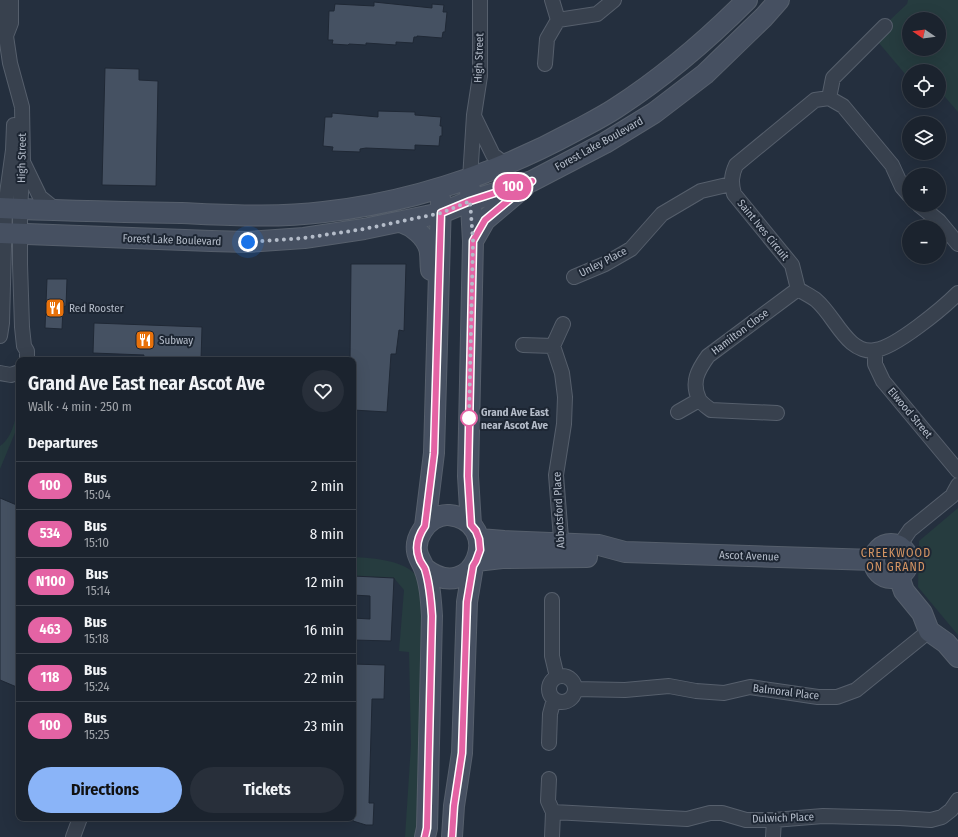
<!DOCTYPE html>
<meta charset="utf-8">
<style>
body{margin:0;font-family:"Fira Sans Condensed",sans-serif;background:#282f3a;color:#f1f3f6;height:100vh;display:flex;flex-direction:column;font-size:15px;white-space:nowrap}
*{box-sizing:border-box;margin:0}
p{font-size:13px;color:#a0a4aa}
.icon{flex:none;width:22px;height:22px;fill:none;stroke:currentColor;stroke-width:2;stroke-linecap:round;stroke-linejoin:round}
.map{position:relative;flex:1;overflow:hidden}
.details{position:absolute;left:16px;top:357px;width:340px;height:464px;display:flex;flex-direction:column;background:#1b232e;border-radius:8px;box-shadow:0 4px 16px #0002,0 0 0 1px #39404a}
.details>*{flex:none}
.badge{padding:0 8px;border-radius:13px;font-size:14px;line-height:26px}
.needle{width:26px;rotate:283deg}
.tools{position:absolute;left:902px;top:12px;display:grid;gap:8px}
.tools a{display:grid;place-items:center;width:44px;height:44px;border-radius:50%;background:#1b232e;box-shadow:0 4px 16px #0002,0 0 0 1px #39404a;font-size:20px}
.you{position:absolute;width:20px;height:20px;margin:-10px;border:3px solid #fff;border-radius:50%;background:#1a73e8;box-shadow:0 0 0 6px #1a73e833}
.map>.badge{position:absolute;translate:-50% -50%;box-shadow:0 0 0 2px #fff}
h2{padding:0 12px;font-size:15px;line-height:36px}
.round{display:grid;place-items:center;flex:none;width:42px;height:42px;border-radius:21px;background:#282f3a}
.head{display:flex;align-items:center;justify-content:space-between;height:68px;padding:0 12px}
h1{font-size:19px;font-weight:700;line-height:30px}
.primary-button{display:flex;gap:8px;margin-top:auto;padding:8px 12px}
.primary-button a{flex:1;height:46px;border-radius:24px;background:#8ab4f8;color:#111;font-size:16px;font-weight:700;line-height:46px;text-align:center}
.primary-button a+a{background:#282f3a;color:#f1f3f6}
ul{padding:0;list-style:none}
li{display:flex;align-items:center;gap:12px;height:48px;padding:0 12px;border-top:1px solid #39404a}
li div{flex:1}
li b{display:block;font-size:15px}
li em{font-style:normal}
li .badge{min-width:44px;font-weight:700;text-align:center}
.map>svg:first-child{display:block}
.green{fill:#263c3f;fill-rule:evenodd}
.building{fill:#455162;stroke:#1f2835}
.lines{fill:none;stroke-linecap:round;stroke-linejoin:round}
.street-casing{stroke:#565f6c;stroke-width:16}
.secondary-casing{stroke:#565f6c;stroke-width:22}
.street{stroke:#38414e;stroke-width:14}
.secondary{stroke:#465061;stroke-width:20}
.line-casing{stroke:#fff;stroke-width:9}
.line{stroke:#e463a4;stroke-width:6}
.walk{stroke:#b4bcc9;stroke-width:4;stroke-dasharray:0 7.2}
.stop-dot{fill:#fff;stroke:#e463a4;stroke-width:2}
.labels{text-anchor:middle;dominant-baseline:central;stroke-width:4;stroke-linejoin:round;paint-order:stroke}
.street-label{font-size:11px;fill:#b4bcc9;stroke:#1d2633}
.poi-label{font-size:11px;fill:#b4bcc9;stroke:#1d2633;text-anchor:start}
.stop-label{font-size:11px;font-weight:bold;fill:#b4bcc9;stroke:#1d2633;text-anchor:start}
.neighbourhood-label{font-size:12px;letter-spacing:1px;fill:#d59563;stroke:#1d2633}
</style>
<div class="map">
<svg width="958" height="837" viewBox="0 0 958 837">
<rect width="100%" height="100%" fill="#242f3e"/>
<path class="green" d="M908,0H958V112L939,90V71H909V77L906,75L873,36L907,4ZM909,19H939V49H909Z
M19,404V423L0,469V446C13,437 15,419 19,404Z
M958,508V635L918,587L919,541Z
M353,557C373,558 410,560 420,581C423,587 424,601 425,608L419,837H405L411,745L409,652L399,651L404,590L394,578L353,576Z"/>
<path class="building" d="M374,2L432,8V4L444,5L443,12H447L445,32H443L442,38L417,36V37H414L413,43L396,42V45L366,43V45L349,44L348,45L332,44L333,40H328L329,11H334L335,4L374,6Z
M105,68L139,69V80L158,81L156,186L102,185Z
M378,111L415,112V115L441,117L440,126H442V136H440L439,146L415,145V150L366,148L360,149V152L332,151L333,147L323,146L325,117H332V113L378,117Z
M351,264H406L404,331L399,330L396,354H391L387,412L353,410V360H350Z
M47,279H67L66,306L63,307L62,329L45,328Z
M94,323L202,327L201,360H143L144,355L93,353Z
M0,498L19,506V688L0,680Z
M353,576L394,578L391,641L353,640V618L370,619V596L353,595Z
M353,664L385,665L384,699H372L369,803H374L373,825H366L353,821Z"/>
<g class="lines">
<g class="street-casing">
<path id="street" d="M1,0V22L6,36L10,63L22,107L23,162L20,209V264L22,327L24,346L27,351V360
M558,20L597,14L614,0
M6,36L11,23V0
M545,64L547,39L558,20L552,0
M829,98L833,78L885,26
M474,116L493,155L505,164
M24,164L40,197L56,210
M470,179L474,115L480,76V0
M909,195L902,187L892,165L843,106L829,98L815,100L736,165C731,176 731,183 734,194L792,265L798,289C804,293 811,296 816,300C830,312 838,331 852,343C858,348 867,352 875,350C895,348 943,308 958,293
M919,205L939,221L958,244
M574,277L605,264L631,249L662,214L701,191L731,184
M0,336L2,323L5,208L13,150L14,125
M523,345L553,346L563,324
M553,346L562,373L565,397L564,424L556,475L562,551
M875,351V364L883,381L958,471
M0,373L11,375L19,372
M678,412L699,400
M777,413L711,410C707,407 701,403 699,399C691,382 698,370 708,356L798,289
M899,546L910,530L952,496L958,485
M552,600V656L557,677
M549 689a13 13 0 1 1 26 0a13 13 0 1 1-26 0Z
M575,689L625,690L669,686L696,691L724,693L750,687L818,697H837L856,690L929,631
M549,743L550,714L554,699
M549,779L548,801L553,812L552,837
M553,812L687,819L710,813H722L746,820H774L823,816L899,818L931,820L942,817L951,810L958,800
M73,837L80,818
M773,837L774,820"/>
</g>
<g class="secondary-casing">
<path id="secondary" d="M470,189L473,241L468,476L471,525
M0,208C61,211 122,212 182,213C230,215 277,218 324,212C414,202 498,173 577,130C590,123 604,116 616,108C664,77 707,40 747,0
M401,222C413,226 425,236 429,248C431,254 430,263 431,270
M0,233L211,241L248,242L304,238L364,229L441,213L470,201L532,181L605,143L654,113L705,74L764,17L779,0
M473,241L485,220L524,187
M425,526L434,453L441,201
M479,539L504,541L599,545L625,552L874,560
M874 561a17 17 0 1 1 34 0a17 17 0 1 1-34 0Z
M476,561L502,558L587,557
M424,568C475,608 505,521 449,515C438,514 427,522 422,531C418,537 416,544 417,551C418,558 422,562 424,568C430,583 431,600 432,616L427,828L425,837
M899,577L904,591L922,613L929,631L946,643L958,657
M452,837L454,806L462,753L467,602L473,566"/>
</g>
<use href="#street" class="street"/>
<use href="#secondary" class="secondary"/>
</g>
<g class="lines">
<g class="line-casing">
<path id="line" d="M425,837L427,828L432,616C431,600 430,585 425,569C423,565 420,562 419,558C415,547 418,536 425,526L434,453L441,213L470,201L532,181L485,220L473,241L468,476L471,525L476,531L479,539L480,550L476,561L473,566L467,602L462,753L454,806L452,837"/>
</g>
<use href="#line" class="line"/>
<path class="walk" d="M248,242L304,238L364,229L441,213L470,201L473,241L469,418"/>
</g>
<defs>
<g id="restaurant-square" transform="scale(1)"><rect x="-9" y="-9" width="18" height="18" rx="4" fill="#e8710a" stroke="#1d2633"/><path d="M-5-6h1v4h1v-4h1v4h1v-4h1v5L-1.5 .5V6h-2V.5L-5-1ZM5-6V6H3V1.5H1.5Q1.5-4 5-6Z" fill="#fff"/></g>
</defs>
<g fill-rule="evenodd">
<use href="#restaurant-square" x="55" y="308"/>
<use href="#restaurant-square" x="145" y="340"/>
</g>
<circle class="stop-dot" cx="469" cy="418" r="8"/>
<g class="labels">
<g class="street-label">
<text transform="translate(479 58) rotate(-88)">High Street</text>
<text transform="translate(599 144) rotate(-29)">Forest Lake Boulevard</text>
<text transform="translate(22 158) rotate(-89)">High Street</text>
<text transform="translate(763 230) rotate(51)">Saint Ives Circuit</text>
<text transform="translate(172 240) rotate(2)">Forest Lake Boulevard</text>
<text transform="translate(603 262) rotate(-27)">Unley Place</text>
<text transform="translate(740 332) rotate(-37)">Hamilton Close</text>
<text transform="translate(910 413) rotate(50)">Elwood Street</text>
<text transform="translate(559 510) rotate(-93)">Abbotsford Place</text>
<text transform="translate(749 556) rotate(2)">Ascot Avenue</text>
<text transform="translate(786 692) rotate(7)">Balmoral Place</text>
<text transform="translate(783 818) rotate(-2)">Dulwich Place</text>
</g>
<g class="poi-label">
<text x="69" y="308">Red Rooster</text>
<text x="159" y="340">Subway</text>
</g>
<g class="stop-label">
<text x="481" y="412">Grand Ave East<tspan x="481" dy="13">near Ascot Ave</tspan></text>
</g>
<g class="neighbourhood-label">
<text x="896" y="553">CREEKWOOD<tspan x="896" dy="14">ON GRAND</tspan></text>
</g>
</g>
</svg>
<div class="tools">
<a><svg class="needle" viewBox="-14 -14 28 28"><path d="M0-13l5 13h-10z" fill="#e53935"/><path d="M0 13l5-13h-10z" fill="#a0a4aa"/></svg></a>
<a><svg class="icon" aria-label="locate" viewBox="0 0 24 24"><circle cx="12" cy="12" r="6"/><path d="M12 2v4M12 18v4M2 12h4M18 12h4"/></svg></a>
<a><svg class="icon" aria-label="layers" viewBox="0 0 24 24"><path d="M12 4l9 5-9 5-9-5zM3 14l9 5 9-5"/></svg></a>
<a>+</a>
<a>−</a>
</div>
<div class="you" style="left:248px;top:242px"></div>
<b class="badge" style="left:513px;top:187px;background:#e463a4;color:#fff">100</b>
<section class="details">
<div class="head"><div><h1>Grand Ave East near Ascot Ave</h1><p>Walk · 4 min · 250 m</p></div><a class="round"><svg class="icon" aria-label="heart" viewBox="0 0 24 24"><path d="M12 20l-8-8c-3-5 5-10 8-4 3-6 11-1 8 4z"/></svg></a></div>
<h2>Departures</h2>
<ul>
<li><span class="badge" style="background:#e463a4;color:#fff">100</span><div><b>Bus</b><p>15:04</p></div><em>2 min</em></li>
<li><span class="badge" style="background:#e463a4;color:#fff">534</span><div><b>Bus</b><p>15:10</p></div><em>8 min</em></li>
<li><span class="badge" style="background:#e463a4;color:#fff">N100</span><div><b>Bus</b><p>15:14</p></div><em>12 min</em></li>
<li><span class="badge" style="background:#e463a4;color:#fff">463</span><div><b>Bus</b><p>15:18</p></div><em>16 min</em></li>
<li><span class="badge" style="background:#e463a4;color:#fff">118</span><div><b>Bus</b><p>15:24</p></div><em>22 min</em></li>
<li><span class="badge" style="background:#e463a4;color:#fff">100</span><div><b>Bus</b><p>15:25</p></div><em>23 min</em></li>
</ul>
<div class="primary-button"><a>Directions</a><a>Tickets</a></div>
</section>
</div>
